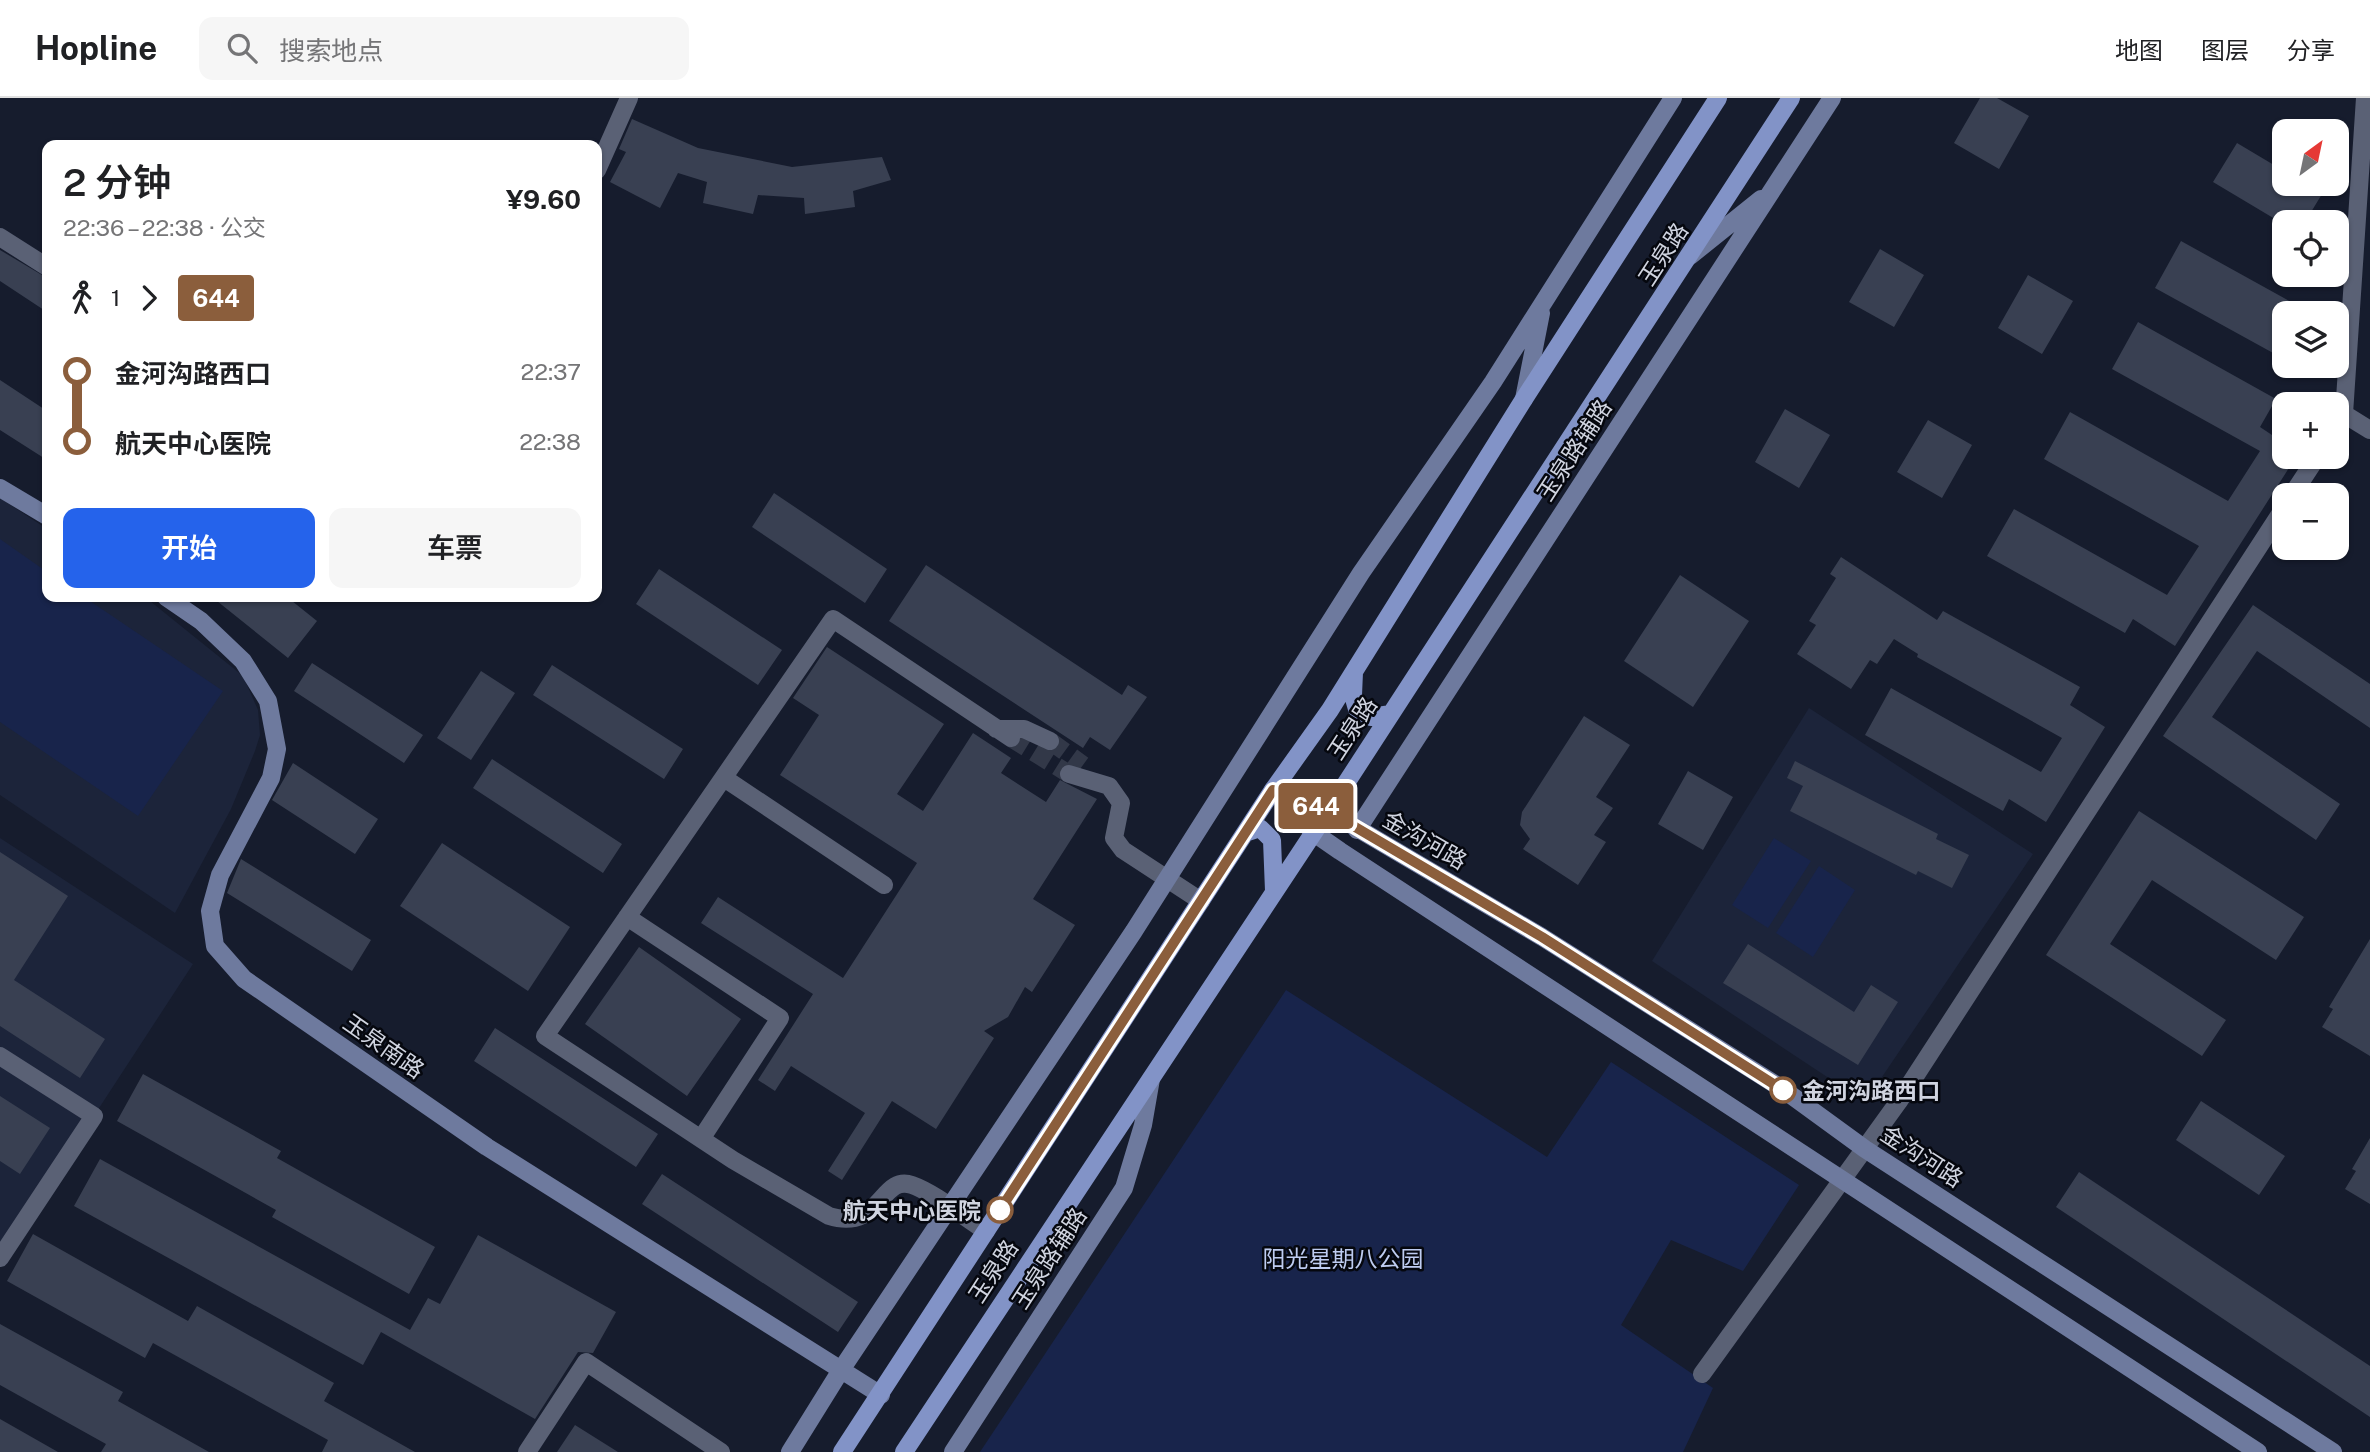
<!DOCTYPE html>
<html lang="zh">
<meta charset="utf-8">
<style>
body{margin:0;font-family:"Public Sans","Noto Sans SC",sans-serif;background:#f6f6f6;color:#202124;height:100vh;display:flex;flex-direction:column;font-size:26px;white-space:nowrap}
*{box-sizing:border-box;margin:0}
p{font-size:23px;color:#757577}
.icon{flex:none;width:38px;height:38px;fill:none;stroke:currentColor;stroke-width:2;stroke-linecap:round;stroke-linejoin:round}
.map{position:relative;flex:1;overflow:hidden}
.panel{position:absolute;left:42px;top:42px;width:560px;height:462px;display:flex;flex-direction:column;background:#fff;border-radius:14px;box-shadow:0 2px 5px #0004}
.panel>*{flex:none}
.badge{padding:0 14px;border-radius:5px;font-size:24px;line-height:46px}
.needle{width:46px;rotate:33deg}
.controls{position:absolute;left:2272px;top:21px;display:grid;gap:14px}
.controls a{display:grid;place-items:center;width:77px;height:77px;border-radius:14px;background:#fff;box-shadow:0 2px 5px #0004;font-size:35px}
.map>.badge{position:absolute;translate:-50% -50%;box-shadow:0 0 0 4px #fff}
.legs{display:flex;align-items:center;gap:10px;height:77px;padding:0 21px;font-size:23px}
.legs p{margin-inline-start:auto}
.head{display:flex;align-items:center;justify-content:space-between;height:119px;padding:0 21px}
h1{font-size:38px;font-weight:600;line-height:52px}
.action{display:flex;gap:14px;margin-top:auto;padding:14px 21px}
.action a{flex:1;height:80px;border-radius:14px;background:#2563eb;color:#fff;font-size:28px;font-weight:600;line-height:80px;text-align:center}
.action a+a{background:#f6f6f6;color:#202124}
ul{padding:0 21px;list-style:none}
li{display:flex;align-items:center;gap:24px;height:70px;font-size:26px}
li i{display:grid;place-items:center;width:10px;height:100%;margin:0 9px;background:currentColor}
li i::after{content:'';width:18px;height:18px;margin:-9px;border:5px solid;border-radius:50%;background:#fff}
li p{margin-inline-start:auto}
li:first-child i{background:linear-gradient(#0000 50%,currentColor 0)}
li:last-child i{background:linear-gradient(currentColor 50%,#0000 0)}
header{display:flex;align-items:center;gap:42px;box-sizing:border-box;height:98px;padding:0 35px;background:#fff;border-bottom:2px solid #e0e0e0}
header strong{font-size:33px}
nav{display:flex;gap:38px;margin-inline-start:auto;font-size:24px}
.search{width:490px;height:63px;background:#f6f6f6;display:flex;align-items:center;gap:18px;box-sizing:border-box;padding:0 24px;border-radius:14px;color:#757577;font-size:26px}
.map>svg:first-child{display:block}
.built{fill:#1c243a}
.green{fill:#18244b}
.building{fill:#394052}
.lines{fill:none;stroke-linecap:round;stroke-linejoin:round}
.street-tunnel{stroke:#323848;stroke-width:18;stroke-dasharray:18 9;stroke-linecap:butt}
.street{stroke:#5a6175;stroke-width:18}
.secondary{stroke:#6e7a9e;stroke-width:18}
.primary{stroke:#8293c7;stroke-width:18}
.line-1-casing{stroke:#fff;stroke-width:16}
.line-1{stroke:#8b5e3c;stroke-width:10}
.stop-1-dot{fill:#fff;stroke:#8b5e3c;stroke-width:3.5}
.labels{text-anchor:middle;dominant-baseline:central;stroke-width:5;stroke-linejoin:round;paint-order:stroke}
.street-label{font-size:23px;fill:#d0d4e0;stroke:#05070e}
.stop-label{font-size:23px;font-weight:bold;fill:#d0d4e0;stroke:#05070e;text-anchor:start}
.park-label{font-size:23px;fill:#beccf1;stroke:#05070e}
</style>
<header>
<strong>Hopline</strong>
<div class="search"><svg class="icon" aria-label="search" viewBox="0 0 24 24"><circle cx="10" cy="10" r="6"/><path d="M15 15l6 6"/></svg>搜索地点</div>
<nav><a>地图</a><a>图层</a><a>分享</a></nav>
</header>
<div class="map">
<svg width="2370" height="1354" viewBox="0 0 2370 1354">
<rect width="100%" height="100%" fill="#161c2d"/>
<path class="built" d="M0,400L47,431V499H145L243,578L258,612L260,637L255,653L231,711L175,815L0,697Z
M1809,610L2033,756L1865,1004L1652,863Z
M0,740L193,866L0,1162Z"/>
<path class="green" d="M0,441L47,474V499H84L223,593L138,718L0,624Z
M1774,740L1811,763L1768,830L1732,807Z
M1819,768L1855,792L1813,859L1776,835Z
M1286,892L1547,1059L1611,964L1799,1087L1743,1173L1671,1142L1621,1227L1713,1290L1683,1354H980Z"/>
<path class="building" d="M1980,0H1997L2029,18L1999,71L1954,45Z
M632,21L698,50L792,69L882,59L891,82L853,93L855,109L805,116L804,100L758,97L753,116L703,105L707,84L678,75L660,110L610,84L626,54L619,51Z
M2237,45L2284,73V86H2305L2322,96L2305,124H2280L2213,84Z
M2181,143L2311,215H2284V261L2155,190Z
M1880,151L1924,177L1894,229L1849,204Z
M0,152L47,180V214L0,183Z
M2028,177L2073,203L2042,256L1998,230Z
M2138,224L2276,301L2260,329L2284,345V359H2296L2175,548L2133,521L2125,535L1987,458L2014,411L2167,497L2199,448L2044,361L2070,314L2228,403L2260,353L2112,271Z
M0,282L47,313V362L0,332Z
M1785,311L1830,337L1799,390L1755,364Z
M1928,322L1972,347L1942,400L1897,374Z
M774,395L887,471L865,505L752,429Z
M1841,459L1937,522L1943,513L2080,589L2070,607L2105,629L2046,724L2009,701L2003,713L1865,637L1891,590L2041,674L2062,640L1917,559L1918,556L1894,541L1877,566L1870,562L1851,591L1797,556L1816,527L1809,523L1836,480L1830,476Z
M926,467L1122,597L1128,587L1147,599L1110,652L1090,639L1083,650L889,523Z
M659,471L782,552L758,587L636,506Z
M1680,477L1749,523L1693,609L1624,563Z
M212,499H287L317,523L288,560Z
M2253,507L2370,586V630L2257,553L2212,619L2340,706L2316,742L2163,638Z
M827,549L944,626L897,696L923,713L973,635L1011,660L1001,675L1046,704L1060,682L1097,701L1033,801L1075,827L1032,894L1025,889L1008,919L984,933L994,940L936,1031L892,1003L842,1082L828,1073L865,1015L791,968L775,993L758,982L813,896L701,825L718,799L843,880L917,765L780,677L819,617L793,600Z
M312,565L423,637L404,665L294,593Z
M552,567L683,651L664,681L533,597Z
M481,573L515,595L471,662L437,640Z
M1584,618L1630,647L1596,699L1613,710L1594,737L1606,744L1578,787L1523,751L1530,741L1520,727L1522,714Z
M492,661L622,746L603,775L473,690Z
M1795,663L1938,736L1936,741L1969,757L1952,790L1918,773L1916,777L1790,713L1803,688L1787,680Z
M293,665L378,721L355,756L272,702Z
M1688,673L1733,699L1703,752L1658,726Z
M2139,713L2304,819L2276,862L2152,782L2110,846L2226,922L2202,958L2046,857Z
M442,745L570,829L528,893L400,808Z
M0,754L68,798L14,882L105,941L80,980L0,928Z
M241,761L371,842L352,873L227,795Z
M2370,841V958L2322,929L2333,911L2329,909Z
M1748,846L1854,914L1871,887L1898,904L1858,967L1723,885Z
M639,849L741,921L687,998L585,926Z
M495,930L658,1036L636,1069L474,963Z
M143,976L281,1053L277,1060L435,1149L409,1196L272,1119L276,1112L117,1023Z
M0,998L50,1030L20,1076L0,1063Z
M2201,1003L2285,1058L2259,1097L2176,1042Z
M2370,1040V1106L2345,1091L2356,1073L2352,1071Z
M100,1061L410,1232L428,1200L440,1206L478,1137L616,1214L593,1255L578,1254L535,1321L381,1234L363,1267L74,1108Z
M2079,1074L2370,1268V1319L2056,1109Z
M662,1076L858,1204L838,1234L642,1106Z
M33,1136L188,1223L197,1208L334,1285L324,1303L415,1354H322L328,1342L153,1245L145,1260L7,1183Z
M0,1226L123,1294L118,1303L209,1354H101L106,1346L0,1287Z
M0,1321L58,1354H0Z
M575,1327L618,1354H557Z"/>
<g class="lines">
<path class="street-tunnel" d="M1011,640L1069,676
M1050,643L1083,667"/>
<path class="street" d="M597,72L629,0
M0,139L47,169
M2344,316L2370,332
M2336,329L2344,316L2365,0
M2292,397L2317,359
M996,631H1024L1050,643
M1069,676L1109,688L1121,705L1114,740L1123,752L1201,803
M724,680L884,787
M627,819L780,920L701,1041
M0,958L94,1018L0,1160
M986,1133C965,1120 935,1095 912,1087C880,1076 882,1134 829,1118L733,1062L545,938L833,521L1011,640
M1702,1276L1899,1003L2284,410
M527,1354L586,1264L721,1354"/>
<path class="secondary" d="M1690,158L1761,101
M1524,301L1541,215
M0,390L47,418
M166,499L201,523L243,563L268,603L277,651L271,680L220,777L210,813L215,848L244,881L487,1049L881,1297
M1273,692L1328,713L1542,839L1784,992L1865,1051L2333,1354
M1277,696L1314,735L1340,753L2258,1354
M1357,732L1832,0
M790,1354L841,1272L1134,833L1361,475L1493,284L1673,0
M953,1354L1124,1090L1143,1027L1151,981"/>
<path class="primary" d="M1354,574L1353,597L1357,611L1371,619L1391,616
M1245,735L1260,730L1272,742L1274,793
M842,1354L1273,692L1330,612L1524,301L1718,0
M904,1354L1328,713L1791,0"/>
</g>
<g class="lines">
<g class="line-1-casing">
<path id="line-1" d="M1000,1112L1273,692L1328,713L1542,839L1783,992"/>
</g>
<use href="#line-1" class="line-1"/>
</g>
<g class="stop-1-dot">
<circle cx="1783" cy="992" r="12"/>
<circle cx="1000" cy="1112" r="12"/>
</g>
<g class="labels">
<g class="street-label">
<text transform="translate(1663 156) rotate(-57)">玉泉路</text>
<text transform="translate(1574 352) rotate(-57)">玉泉路辅路</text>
<text transform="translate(1352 630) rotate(-57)">玉泉路</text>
<text transform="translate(1425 742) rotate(30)">金沟河路</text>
<text transform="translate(384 948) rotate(35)">玉泉南路</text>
<text transform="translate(1922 1058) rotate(33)">金沟河路</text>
<text transform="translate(1049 1160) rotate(-57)">玉泉路辅路</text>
<text transform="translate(993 1173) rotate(-57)">玉泉路</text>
</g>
<g class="stop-label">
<text x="1802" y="992">金河沟路西口</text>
<text x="981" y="1112" text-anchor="end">航天中心医院</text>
</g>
<g class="park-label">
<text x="1343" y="1160">阳光星期八公园</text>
</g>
</g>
</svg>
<div class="controls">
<a><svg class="needle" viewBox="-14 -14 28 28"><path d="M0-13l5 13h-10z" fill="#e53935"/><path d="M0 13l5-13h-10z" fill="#757577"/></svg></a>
<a><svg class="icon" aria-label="locate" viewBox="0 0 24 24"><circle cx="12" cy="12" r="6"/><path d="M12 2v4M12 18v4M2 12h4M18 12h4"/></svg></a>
<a><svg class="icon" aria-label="layers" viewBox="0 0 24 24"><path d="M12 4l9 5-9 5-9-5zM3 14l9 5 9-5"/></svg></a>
<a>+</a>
<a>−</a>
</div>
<b class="badge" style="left:1316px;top:708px;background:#8b5e3c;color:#fff">644</b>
<section class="panel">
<div class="head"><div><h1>2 分钟</h1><p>22:36 – 22:38 · 公交</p></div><b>¥9.60</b></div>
<div class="legs"><svg class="icon" aria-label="walk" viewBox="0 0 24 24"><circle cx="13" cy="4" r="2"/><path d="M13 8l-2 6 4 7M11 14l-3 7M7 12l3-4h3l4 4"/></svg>1<svg class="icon" aria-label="forward" viewBox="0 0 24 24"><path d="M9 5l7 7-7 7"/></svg><b class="badge" style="background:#8b5e3c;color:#fff">644</b></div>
<ul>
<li><i style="color:#8b5e3c"></i><b>金河沟路西口</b><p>22:37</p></li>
<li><i style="color:#8b5e3c"></i><b>航天中心医院</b><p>22:38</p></li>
</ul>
<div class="action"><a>开始</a><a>车票</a></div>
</section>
</div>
